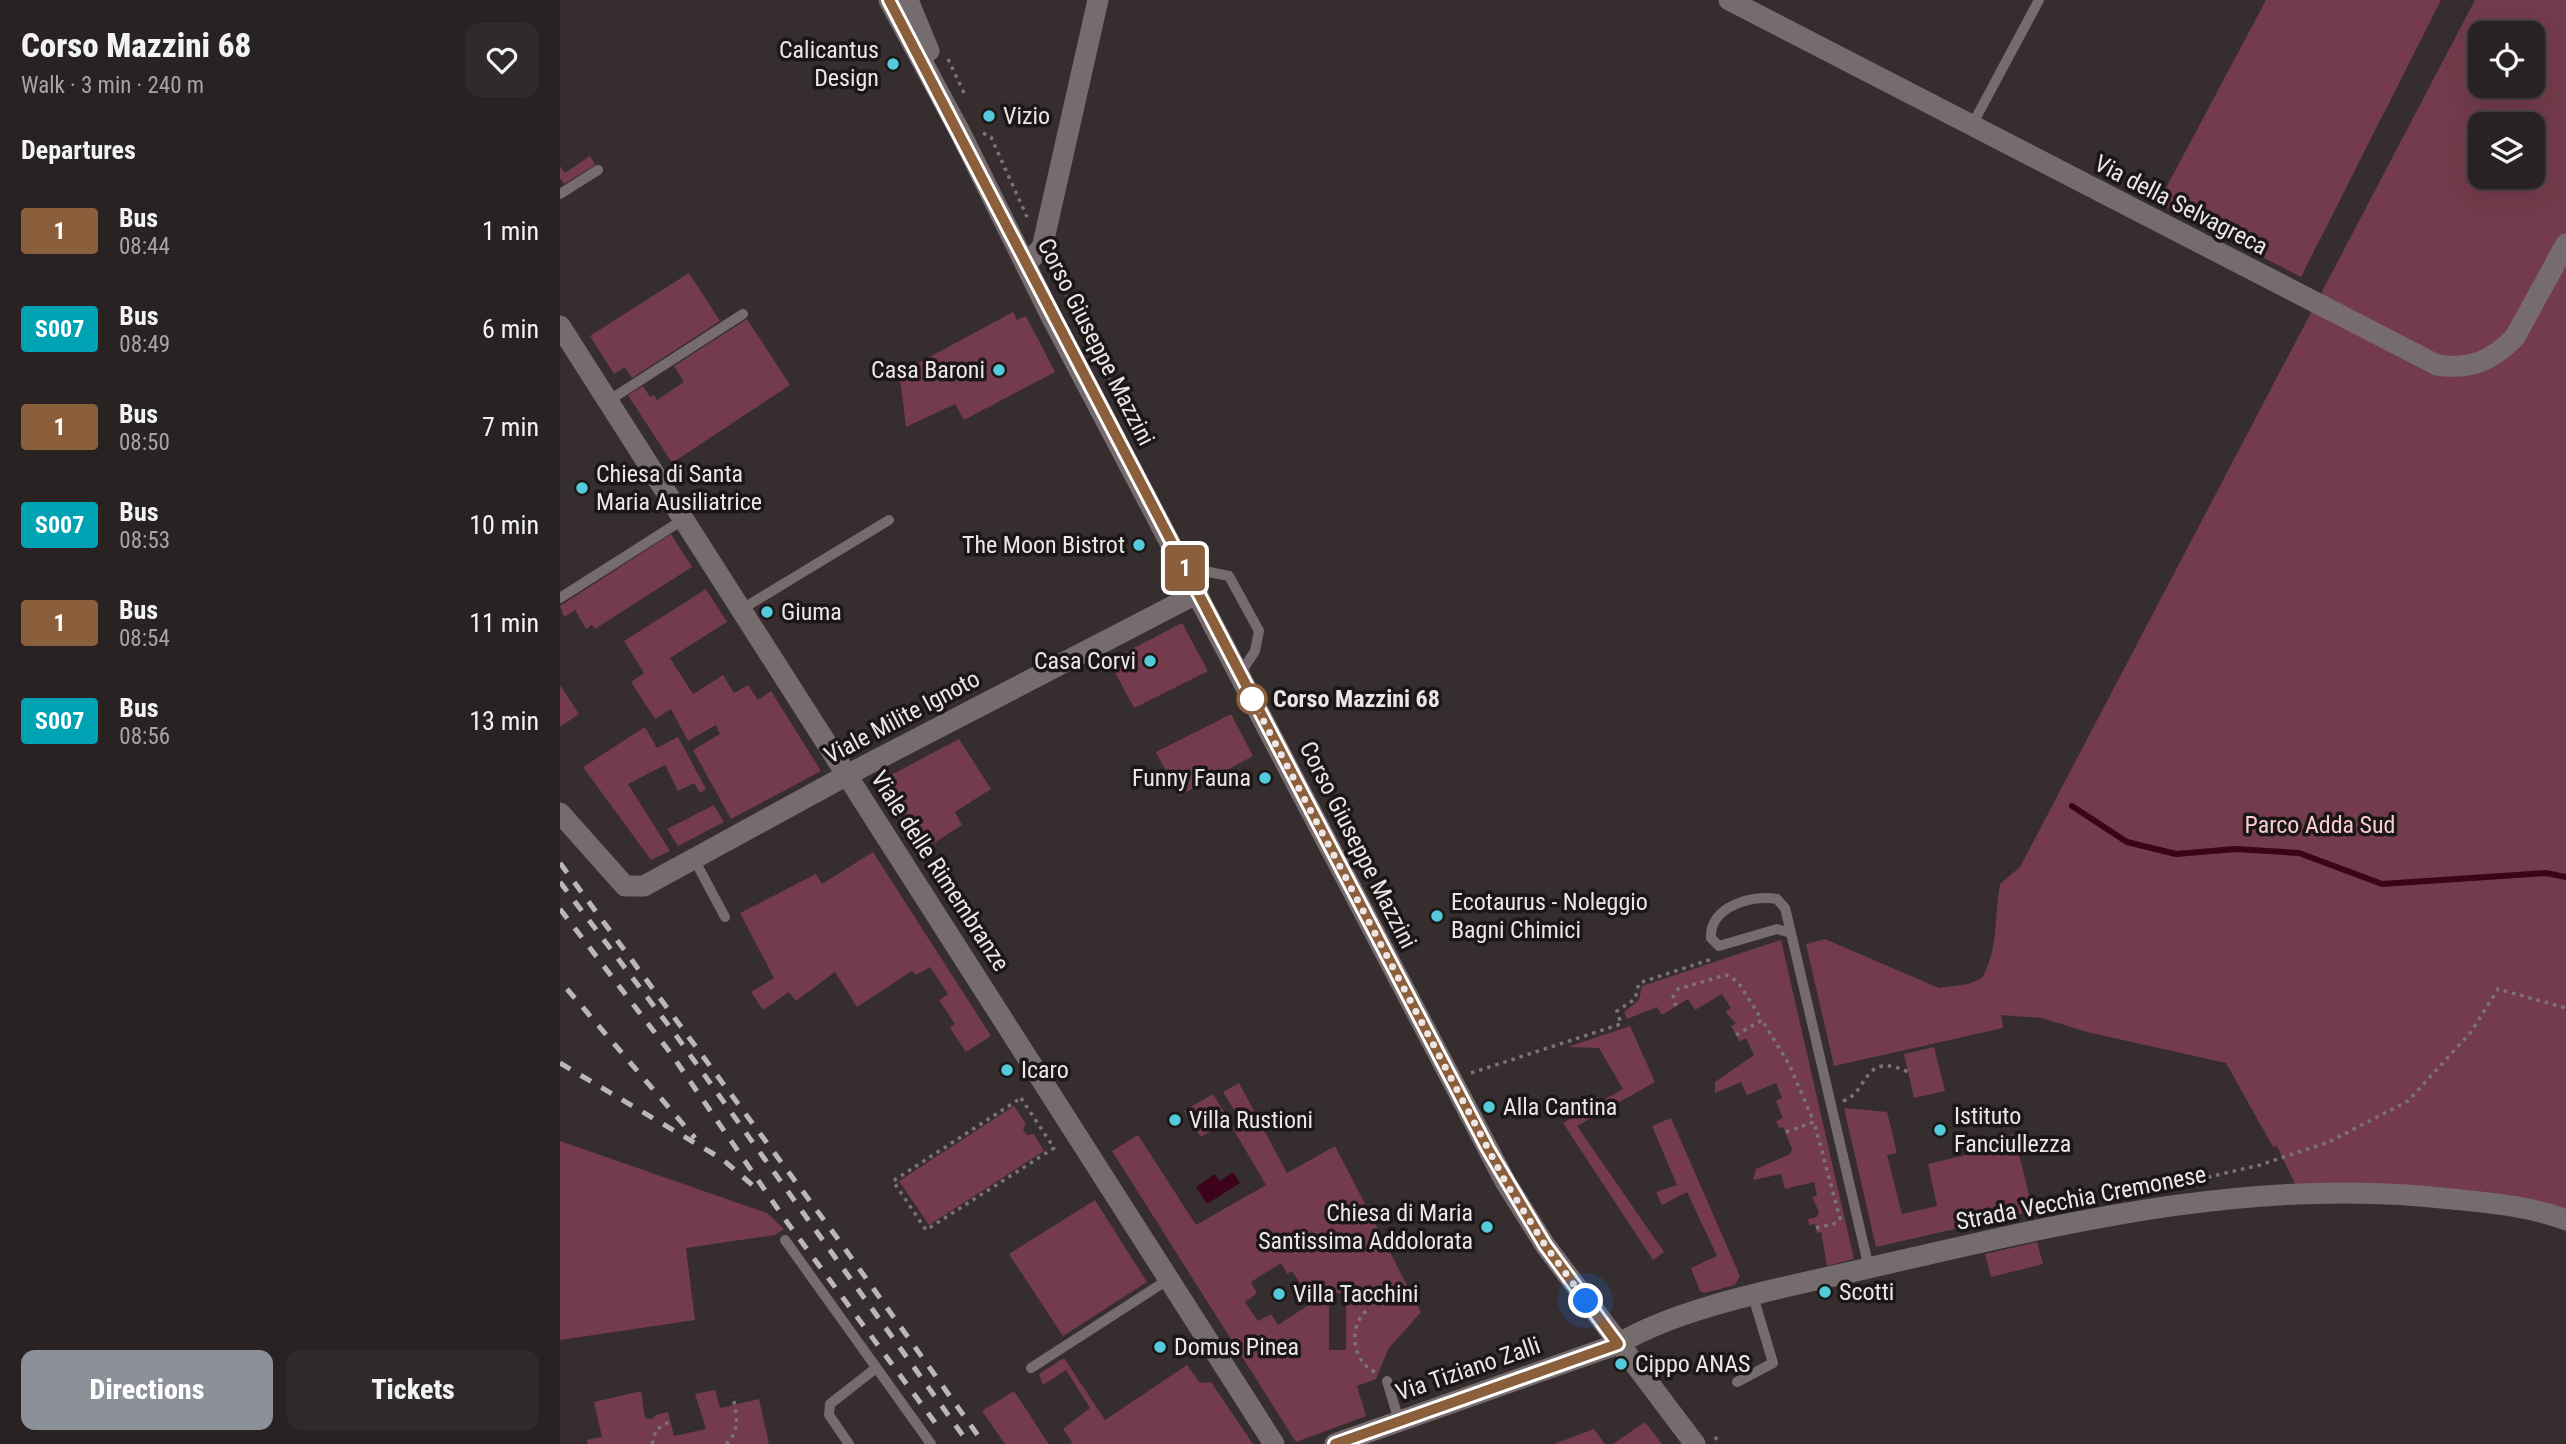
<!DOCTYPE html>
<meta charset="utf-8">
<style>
body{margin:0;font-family:"Roboto Condensed",sans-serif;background:#302a2b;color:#f1f3f6;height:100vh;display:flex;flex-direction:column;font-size:26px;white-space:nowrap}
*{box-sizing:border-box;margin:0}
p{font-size:23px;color:#a5a4a6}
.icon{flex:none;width:38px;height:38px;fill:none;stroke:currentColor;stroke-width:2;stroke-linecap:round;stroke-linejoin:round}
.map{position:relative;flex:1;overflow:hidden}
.sheet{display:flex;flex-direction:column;background:#282223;width:560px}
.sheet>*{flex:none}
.badge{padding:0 14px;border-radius:5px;font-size:24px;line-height:46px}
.buttons{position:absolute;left:1908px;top:21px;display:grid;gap:14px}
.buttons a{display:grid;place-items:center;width:77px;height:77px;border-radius:14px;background:#282223;box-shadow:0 7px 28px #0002,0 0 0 2px #443f41;font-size:35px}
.you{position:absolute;width:35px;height:35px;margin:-18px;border:5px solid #fff;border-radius:50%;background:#1a73e8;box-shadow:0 0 0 10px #1a73e833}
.map>.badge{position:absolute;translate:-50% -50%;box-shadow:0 0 0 4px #fff}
h2{padding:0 21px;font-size:26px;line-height:63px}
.round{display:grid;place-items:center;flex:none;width:74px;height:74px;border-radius:14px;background:#302a2b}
.summary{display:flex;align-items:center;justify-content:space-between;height:119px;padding:0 21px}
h1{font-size:33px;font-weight:800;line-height:52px}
.button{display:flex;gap:14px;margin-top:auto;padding:14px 21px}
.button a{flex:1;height:80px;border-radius:14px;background:#8c9099;color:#fff;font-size:28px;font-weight:800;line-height:80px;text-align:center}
.button a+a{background:#302a2b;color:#f1f3f6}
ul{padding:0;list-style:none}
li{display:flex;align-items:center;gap:21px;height:98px;padding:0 21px}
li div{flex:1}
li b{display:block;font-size:26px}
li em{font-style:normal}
li .badge{min-width:77px;font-weight:700;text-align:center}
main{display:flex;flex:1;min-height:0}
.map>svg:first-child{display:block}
.green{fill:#733b4b;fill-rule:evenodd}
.water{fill:#3c031a}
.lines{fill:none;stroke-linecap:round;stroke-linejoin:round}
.stream{stroke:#3c031a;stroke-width:6}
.path{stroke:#7b7375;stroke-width:3.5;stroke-dasharray:3.5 5;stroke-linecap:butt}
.service{stroke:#766b6d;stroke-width:10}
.minor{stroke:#766b6d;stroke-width:21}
.tertiary{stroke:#766b6d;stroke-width:21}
.rail{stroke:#bdb6b7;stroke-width:5;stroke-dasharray:12 12;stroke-linecap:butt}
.line-casing{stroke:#fff;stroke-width:16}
.line{stroke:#8b5e3c;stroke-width:10}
.walk{stroke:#ede6e7;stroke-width:7;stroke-dasharray:0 12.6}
.poi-dot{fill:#53cbdb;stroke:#1b1717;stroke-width:2.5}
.stop-dot{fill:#fff;stroke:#8b5e3c;stroke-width:3.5}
.labels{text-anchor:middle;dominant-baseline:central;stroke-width:7;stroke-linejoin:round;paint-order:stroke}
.poi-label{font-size:24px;fill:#ede6e7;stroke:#1b1717;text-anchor:start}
.street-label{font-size:24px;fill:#ede6e7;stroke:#1b1717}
.stop-label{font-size:24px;font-weight:bold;fill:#ede6e7;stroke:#1b1717;text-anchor:start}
.park-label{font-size:24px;fill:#facad5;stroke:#1b1717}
</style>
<main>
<section class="sheet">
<div class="summary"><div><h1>Corso Mazzini 68</h1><p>Walk · 3 min · 240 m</p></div><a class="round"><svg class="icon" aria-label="heart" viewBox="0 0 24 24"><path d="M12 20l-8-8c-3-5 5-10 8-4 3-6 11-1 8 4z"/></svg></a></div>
<h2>Departures</h2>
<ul>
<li><span class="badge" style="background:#8b5e3c;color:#fff">1</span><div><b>Bus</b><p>08:44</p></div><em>1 min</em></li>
<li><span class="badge" style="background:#00a3b4;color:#fff">S007</span><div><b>Bus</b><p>08:49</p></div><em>6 min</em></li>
<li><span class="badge" style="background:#8b5e3c;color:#fff">1</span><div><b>Bus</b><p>08:50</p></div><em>7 min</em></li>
<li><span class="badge" style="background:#00a3b4;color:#fff">S007</span><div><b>Bus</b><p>08:53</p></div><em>10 min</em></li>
<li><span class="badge" style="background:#8b5e3c;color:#fff">1</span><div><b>Bus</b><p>08:54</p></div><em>11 min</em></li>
<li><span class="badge" style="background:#00a3b4;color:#fff">S007</span><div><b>Bus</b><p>08:56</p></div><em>13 min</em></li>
</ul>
<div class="button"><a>Directions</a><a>Tickets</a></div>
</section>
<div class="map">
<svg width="2006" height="1444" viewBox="0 0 2006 1444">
<rect width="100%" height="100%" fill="#362d2f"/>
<path class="green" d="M1706,0H1881L1741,277L1598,203Z
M1915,0H2006V1215L1736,1186L1717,1146L1713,1147L1666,1063L1527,1032L1482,1018L1441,1015L1443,1028L1274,1066L1246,944L1265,939L1379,988L1408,984L1422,978C1439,948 1434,917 1440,884L1460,867ZM1920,33H1972V86H1920ZM1920,124H1972V177H1920Z
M30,156L35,165L4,184L0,178V166L5,173Z
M129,273L160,321L72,378L65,367L54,374L30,336Z
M453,312L457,320L466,316L495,372L404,420L395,404L346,427L341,385L336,375Z
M187,319L230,385L112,463L68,395L83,386L90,397L94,395L97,400L124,382L114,366Z
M111,534L132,567L35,629L32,625L26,629L15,610L4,617L0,606Z
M146,589L167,622L110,658L133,694L163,675L174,693L188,685L198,700L211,691L261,771L171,819L133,750L160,734L156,725L128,741L111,709L95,719L71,682L84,673L64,641Z
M622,623L648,671L574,708L549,661Z
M0,685L19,714L0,727Z
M671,714L693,756L619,796L596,752Z
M85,727L97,748L118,737L146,789L140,793L134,783L118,791L105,765L68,784L110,851L91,860L23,767Z
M399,739L431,789L395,812L402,825L360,852L316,783Z
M154,805L164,822L118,846L107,829Z
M313,852L431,1036L406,1052L390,1028L395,1024L379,1000L388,994L370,967L356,975L352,971L297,1007L275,972L236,1001L229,992L203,1010L191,992L214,978L180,913L256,874L262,884Z
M1221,940L1294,1259L1267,1266L1261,1232L1257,1233L1255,1224L1249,1225L1248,1219L1257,1217L1259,1212L1252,1197L1257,1196L1254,1182L1225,1189L1221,1174L1193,1180L1196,1169L1230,1154L1232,1149L1223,1127L1219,1128L1216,1121L1223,1118L1216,1101L1222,1098L1216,1083L1187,1095L1181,1082L1155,1093V1082L1194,1055L1186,1038L1180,1042L1171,1026L1176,1023L1165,1012L1171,1008L1162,994L1135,1010L1128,999L1102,1015L1097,1007L1067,1019L1064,1012L1079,1000L1082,986Z
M1070,1026L1095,1082L1017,1126L1104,1252L1093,1260L1003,1123L1063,1089L1039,1048L1008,1047Z
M1374,1047L1385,1091L1354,1098L1344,1054Z
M679,1083L727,1173L775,1146L861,1312L829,1348L816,1379L797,1386L806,1416L736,1442L552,1151L578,1135L636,1225L706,1185L672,1127L681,1121L663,1092ZM721,1263L727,1274L732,1271L746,1292L741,1295L747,1306L718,1325L711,1314L698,1321L685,1302L697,1293L691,1282ZM769,1293H786V1350H769Z
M653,1094L669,1120L641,1137L624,1111Z
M454,1106L466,1124L463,1130L467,1135L474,1134L484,1151L369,1225L339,1181Z
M1284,1108L1327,1112L1337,1153L1327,1155L1342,1214L1377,1206L1368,1164L1418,1152L1416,1143L1454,1134L1473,1211L1316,1247Z
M1111,1118L1180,1276L1175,1285L1144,1293L1140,1291L1131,1268L1157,1256L1127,1192L1102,1205L1096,1192L1117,1185L1092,1126Z
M0,1141L207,1213L224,1229L215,1235L126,1248L135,1320L0,1340Z
M535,1200L587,1282L503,1336L449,1254Z
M1477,1242L1483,1264L1431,1277L1425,1254Z
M504,1358L545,1420L627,1365L640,1383L651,1382L693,1444H509L512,1442L503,1429L530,1408L506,1370L483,1385L479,1374Z
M155,1390L160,1408L199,1399L209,1444H28L27,1440L42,1437L34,1402L81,1391L85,1418L92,1419L96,1415L108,1412L114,1436L146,1429L135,1394Z
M454,1391L486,1440L489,1444H445L422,1411Z
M1085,1422L1102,1444H1053Z
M1034,1429L1045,1444H994Z"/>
<path class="water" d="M673,1172L680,1183L647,1204L636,1187L655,1174L660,1181Z"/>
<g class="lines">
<path class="stream" d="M1512,806L1567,842L1616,854L1676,849L1739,853L1822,884L1986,873L2006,877"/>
<path class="path" d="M388,59L404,93
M423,133L431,137L467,217
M491,265L574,426
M1116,1006L1113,997L1118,989L1166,975L1178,982L1202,1020
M1176,1035L1202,1020L1229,1064L1254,1122
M911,1073L1061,1024L1057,1011L1075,999L1079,983L1152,959
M461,1098L494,1148L366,1230L333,1181Z
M1283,1101C1309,1093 1302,1050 1348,1072
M1226,1132L1254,1122L1281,1222
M1623,1183L1700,1165L1769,1142L1848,1101L1911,1032L1938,989L2006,1008
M1256,1228L1281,1222
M806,1311C787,1329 793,1363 817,1373
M1155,1437L1160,1444
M92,1444L96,1430L110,1421
M166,1444C181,1431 176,1413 173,1396"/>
<path class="service" d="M1411,127L1479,0
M0,194L38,170
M48,401L183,314
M631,579L649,572L669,576L699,631L695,651L680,674
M0,598L124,519
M182,609L329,520
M134,859L165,917
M1231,933L1217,929L1159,946L1151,938C1149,907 1192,894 1217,899L1225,908L1231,933L1309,1268
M225,1240L371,1444
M471,1368L609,1279
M827,1381L839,1421
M1177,1382L1213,1363L1193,1296
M289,1444L269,1415L270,1404L316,1368"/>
<path class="minor" d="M1169,0L1877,365C1910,370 1932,361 1955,337L2006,244
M0,326L714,1444
M0,813L65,886H84L287,775L638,593
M775,1444L1058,1344C1121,1306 1227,1287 1300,1270C1496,1225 1689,1175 1892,1199C1931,1203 1969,1206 2006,1220"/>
<path class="tertiary" d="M329,0L400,132L490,314L946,1183L985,1245L1135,1444
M348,0L369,51
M465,264L482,248L538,0"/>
<path class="rail" d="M0,863L278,1239L424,1444
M0,882L115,1034L409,1444
M0,909L112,1055L224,1218L382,1432
M7,989L135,1138
M0,1063L162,1159L197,1189"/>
</g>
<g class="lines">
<g class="line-casing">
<path id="line" d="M329,0L928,1149L985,1245L1058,1344L775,1444"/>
</g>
<use href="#line" class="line"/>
<path class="walk" d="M692,699L946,1183L985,1245L1026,1301"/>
</g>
<g class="poi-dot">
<circle cx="333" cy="64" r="7"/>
<circle cx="429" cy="116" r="7"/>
<circle cx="439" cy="370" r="7"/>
<circle cx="22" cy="488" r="7"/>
<circle cx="579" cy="545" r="7"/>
<circle cx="207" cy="612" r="7"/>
<circle cx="590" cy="661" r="7"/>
<circle cx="705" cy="778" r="7"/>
<circle cx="877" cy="916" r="7"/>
<circle cx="447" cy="1070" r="7"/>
<circle cx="929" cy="1107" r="7"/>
<circle cx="615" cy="1120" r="7"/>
<circle cx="1380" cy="1130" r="7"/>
<circle cx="927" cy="1227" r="7"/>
<circle cx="1265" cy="1292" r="7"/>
<circle cx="719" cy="1294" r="7"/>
<circle cx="600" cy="1347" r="7"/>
<circle cx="1061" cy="1364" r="7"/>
</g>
<circle class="stop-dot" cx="692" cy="699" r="14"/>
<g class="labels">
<g class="poi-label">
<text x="319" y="50" text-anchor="end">Calicantus<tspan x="319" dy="28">Design</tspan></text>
<text x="443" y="116">Vizio</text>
<text x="425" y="370" text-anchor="end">Casa Baroni</text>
<text x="36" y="474">Chiesa di Santa<tspan x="36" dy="28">Maria Ausiliatrice</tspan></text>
<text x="565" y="545" text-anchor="end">The Moon Bistrot</text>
<text x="221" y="612">Giuma</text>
<text x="576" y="661" text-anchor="end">Casa Corvi</text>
<text x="691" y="778" text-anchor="end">Funny Fauna</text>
<text x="891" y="902">Ecotaurus - Noleggio<tspan x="891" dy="28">Bagni Chimici</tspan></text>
<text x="461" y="1070">Icaro</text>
<text x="943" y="1107">Alla Cantina</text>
<text x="1394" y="1116">Istituto<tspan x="1394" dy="28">Fanciullezza</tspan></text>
<text x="629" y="1120">Villa Rustioni</text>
<text x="913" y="1213" text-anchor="end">Chiesa di Maria<tspan x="913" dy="28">Santissima Addolorata</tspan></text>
<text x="1279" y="1292">Scotti</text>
<text x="733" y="1294">Villa Tacchini</text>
<text x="614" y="1347">Domus Pinea</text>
<text x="1075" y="1364">Cippo ANAS</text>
</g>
<g class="street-label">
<text transform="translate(1621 205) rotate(27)">Via della Selvagreca</text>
<text transform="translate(536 342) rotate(63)">Corso Giuseppe Mazzini</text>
<text transform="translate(342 717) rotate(-28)">Viale Milite Ignoto</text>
<text transform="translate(798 845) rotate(63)">Corso Giuseppe Mazzini</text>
<text transform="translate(380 871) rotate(57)">Viale delle Rimembranze</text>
<text transform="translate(1521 1198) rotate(-11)">Strada Vecchia Cremonese</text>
<text transform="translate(908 1369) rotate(-19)">Via Tiziano Zalli</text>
</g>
<g class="stop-label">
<text x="713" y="699">Corso Mazzini 68</text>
</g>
<g class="park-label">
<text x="1760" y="825">Parco Adda Sud</text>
</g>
</g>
</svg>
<div class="buttons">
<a><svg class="icon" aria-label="locate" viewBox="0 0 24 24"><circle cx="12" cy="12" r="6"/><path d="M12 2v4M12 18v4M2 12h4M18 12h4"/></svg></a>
<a><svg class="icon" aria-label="layers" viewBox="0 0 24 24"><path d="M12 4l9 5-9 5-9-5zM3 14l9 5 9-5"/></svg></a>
</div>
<div class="you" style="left:1026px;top:1301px"></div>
<b class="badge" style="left:625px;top:568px;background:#8b5e3c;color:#fff">1</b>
</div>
</main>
